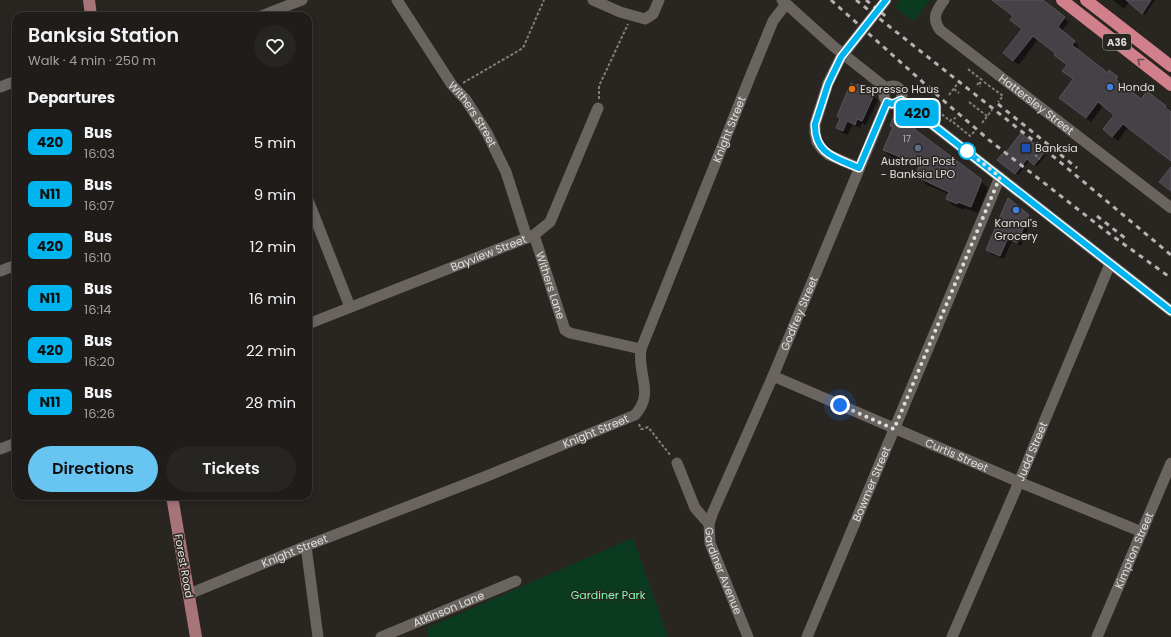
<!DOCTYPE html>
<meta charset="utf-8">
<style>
body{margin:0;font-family:Poppins,sans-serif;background:#272522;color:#f1f3f6;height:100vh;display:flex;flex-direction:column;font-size:15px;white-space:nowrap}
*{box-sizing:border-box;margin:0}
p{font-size:13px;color:#a1a1a2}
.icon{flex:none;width:22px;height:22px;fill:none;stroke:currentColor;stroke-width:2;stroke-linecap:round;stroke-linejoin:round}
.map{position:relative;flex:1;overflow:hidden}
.drawer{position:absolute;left:12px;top:12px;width:300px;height:488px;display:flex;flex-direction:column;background:#1f1c19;border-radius:12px;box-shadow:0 2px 6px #0003,0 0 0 1px #3c3a38}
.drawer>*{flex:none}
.badge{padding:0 8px;border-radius:6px;font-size:14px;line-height:26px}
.you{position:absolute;width:20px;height:20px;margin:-10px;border:3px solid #fff;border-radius:50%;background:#1a73e8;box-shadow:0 0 0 6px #1a73e833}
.map>.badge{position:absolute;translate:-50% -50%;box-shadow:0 0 0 2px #fff}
h2{padding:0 16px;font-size:15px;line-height:36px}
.round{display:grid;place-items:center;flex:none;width:42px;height:42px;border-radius:21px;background:#272522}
.headline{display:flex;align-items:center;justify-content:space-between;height:68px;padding:0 16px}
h1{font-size:19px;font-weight:600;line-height:30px}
.action{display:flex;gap:8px;margin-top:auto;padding:8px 16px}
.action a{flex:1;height:46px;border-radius:24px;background:#68c4f0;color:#111;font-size:16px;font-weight:600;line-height:46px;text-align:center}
.action a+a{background:#272522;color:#f1f3f6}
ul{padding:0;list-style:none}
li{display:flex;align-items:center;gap:12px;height:52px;padding:0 16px}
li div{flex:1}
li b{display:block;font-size:15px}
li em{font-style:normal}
li .badge{min-width:44px;font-weight:700;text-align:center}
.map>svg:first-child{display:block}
.green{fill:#0a3b20}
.shadow{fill:#0007}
.building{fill:#444247;stroke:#57555b}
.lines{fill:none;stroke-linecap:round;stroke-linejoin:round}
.path{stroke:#827e7b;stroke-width:2;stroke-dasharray:3 2;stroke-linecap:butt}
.minor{stroke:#696460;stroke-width:11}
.major{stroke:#a77479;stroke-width:12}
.highway{stroke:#d17f8a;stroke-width:12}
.rail{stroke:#b5b1af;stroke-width:3;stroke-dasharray:5 5;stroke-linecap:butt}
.oneway{stroke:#6c494b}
.line-casing{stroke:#fff;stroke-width:9}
.line{stroke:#00b5ef;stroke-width:6}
.walk{stroke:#e0dddb;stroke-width:4;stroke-dasharray:0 7.2}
.shop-dot{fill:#3f7fe0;stroke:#292521;stroke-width:1.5}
.food-dot{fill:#e8710a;stroke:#292521;stroke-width:1.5}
.service-dot{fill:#5c6f8a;stroke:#292521;stroke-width:1.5}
.transit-dot{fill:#1a4fb4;stroke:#292521;stroke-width:1.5}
.stop-dot{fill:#fff;stroke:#00b5ef;stroke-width:2}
.labels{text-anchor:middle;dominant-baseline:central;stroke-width:3;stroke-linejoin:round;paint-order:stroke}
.number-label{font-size:9px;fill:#b9b6b6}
.shield{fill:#292521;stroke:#a9a6a3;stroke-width:1}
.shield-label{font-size:10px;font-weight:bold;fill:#e0dddb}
.poi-label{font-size:11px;fill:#e0dddb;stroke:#292521;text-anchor:start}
.street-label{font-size:11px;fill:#e0dddb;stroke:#292521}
.park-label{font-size:11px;fill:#7ffdaf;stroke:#292521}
</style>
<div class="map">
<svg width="1171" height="637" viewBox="0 0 1171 637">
<rect width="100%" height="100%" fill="#292521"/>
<path class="green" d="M900,0H930L914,21L895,7Z
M633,538L668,637H428L427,628Z"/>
<path class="shadow" d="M996,0H1041L1069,22L1062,31L1079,46L1076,50L1108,74L1110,72L1117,78L1122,82L1120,84L1142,101L1148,93L1171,111V161L1128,127L1118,141L1109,134L1115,115L1103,106L1091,122L1065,102L1073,80L1063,71L1068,66L1056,53L1038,39L1019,65L1009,58L1004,53L1022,29L1014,17L1000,6L995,1Z
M1113,0H1155L1145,15L1130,2L1124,9Z
M873,95L878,100L866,125L862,123L860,128L852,125L848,135L841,132L837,128L841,119L838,116Z
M891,126L916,131L980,180L987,187L988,189L978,213L965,208L964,210L954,206L947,199L949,194L927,185L920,178L922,175L918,171L919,168L891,157L884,150L893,128Z
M1044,153L1046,155L1037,166L1029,161L1018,175L1000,162L1004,156Z
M1028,216L1032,220L1021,246L1013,242L1012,243H1011L1004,259L991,254L988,250Z"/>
<path class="building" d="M992,0H1043L1065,17L1058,27L1075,41L1072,45L1108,73L1109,70L1118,77L1116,79L1141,99L1147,91L1166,106L1165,107L1171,112V161L1123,124L1112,137L1103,129L1114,115L1098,102L1086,118L1059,98L1073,79L1062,71L1067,65L1054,55L1055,53L1033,36L1013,61L1003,53L1022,29L1010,20L1013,16Z
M1126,0H1151L1142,14Z
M851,83L856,86L857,84L865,87L874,95L862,121L857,119L855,125L847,121L843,131L836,128L840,118L837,116Z
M894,116L908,122L917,131L981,179V182L971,207L958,202L957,204L946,199L949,192L919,178L921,173L917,171L919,165L883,150L893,127L890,126Z
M1021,133L1045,152L1034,165L1027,159L1015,174L997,160L1002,154L1004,155Z
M1171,167V191L1159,182Z
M1008,198L1029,215L1017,243L1009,239V240H1007L1000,256L986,250Z"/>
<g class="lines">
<path class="path" d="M968,69L982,80L980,83V87
M984,82L1003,96L998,102
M463,83L523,48L544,0
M977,85L980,81
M954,89L959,93
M949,95L958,83
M599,99V86L628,24
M969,102L987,116
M938,111L950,121L952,119L956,118
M953,122L970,136L975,131
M982,123L992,110
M1035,155L1040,159
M639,424L641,429H643L648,427L671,456"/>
<g class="minor">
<path id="s1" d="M397,0L452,85L466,100L487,133L506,172L527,238"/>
<path d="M593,0L620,12L645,19L653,14L659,0"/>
<path d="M782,0L833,46L886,88"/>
<path id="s2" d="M944,0C937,10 931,18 940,30L1171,208"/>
<path d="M261,16L302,0"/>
<circle cx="893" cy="95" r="9"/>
<path d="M0,87L16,81"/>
<path d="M901,100L1171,311"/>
<path d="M859,168L829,155L822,149L817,142L815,133V124L828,83L841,57L886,0"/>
<path d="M308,200L350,307"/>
<path id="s3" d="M534,235L565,330L570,333L641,349"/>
<path d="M0,271L16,265"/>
<path id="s4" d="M308,324L534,235L550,222L598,108"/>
<path id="s5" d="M773,376L1019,482L1142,532"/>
<path d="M0,449L16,443"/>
<path id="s6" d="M677,463L695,508L709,524L710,543L748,637"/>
<path id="s7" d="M709,524L713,512L773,376L887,102"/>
<path d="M306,546L318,637"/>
<path id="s8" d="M189,594L306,546L487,476L635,415C655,393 637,375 641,349L750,77L773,21L786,4"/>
<path id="s9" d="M381,637L516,581"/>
<path id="s10" d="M807,637L1000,177"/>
<path id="s11" d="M952,637L1019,482L1110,264"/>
<path id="s12" d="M1097,637L1171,463"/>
</g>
<path class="major" d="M89,0L91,16
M172,496L196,637"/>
<path class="highway" d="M1062,0L1171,85
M1086,0L1171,66"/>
<path class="rail" d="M831,0L944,101L989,140L1107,232L1171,278
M856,0L1054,157L1171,255
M866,0L889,19
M998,104L1077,168
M1097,216L1125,238"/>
</g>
<defs><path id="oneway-chevron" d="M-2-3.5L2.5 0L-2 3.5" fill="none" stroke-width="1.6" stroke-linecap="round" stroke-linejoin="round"/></defs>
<use class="oneway" href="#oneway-chevron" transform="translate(1140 61) rotate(-142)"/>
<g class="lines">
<g class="line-casing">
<path id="line" d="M886,0L841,57L828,84L815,124C814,154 836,158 859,168L887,102L892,104L901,100L1171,311"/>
</g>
<use href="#line" class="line"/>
<path class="walk" d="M840,405L894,429L1000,177L966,150L967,151"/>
</g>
<g class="shop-dot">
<circle cx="1110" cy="87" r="4"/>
<circle cx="1016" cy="210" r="4"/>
</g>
<circle class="food-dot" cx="852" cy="89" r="4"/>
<circle class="service-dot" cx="918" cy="148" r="4"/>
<rect class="transit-dot" x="1021" y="143" width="10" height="10" rx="2"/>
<circle class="stop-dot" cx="967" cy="151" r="8"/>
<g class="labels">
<g class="number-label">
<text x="907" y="139">17</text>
</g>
<rect class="shield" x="1103" y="34" width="28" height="16" rx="3"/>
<g class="shield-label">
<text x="1117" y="42">A36</text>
</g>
<g class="poi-label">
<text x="1118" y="87">Honda</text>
<text x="860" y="89">Espresso Haus</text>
<text x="1035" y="148">Banksia</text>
<text x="918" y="161" text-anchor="middle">Australia Post<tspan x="918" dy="13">- Banksia LPO</tspan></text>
<text x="1016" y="223" text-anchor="middle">Kamal's<tspan x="1016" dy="13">Grocery</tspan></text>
</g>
<g class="street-label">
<text stroke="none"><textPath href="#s2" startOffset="155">Hattersley Street</textPath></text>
<text stroke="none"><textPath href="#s1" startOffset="137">Withers Street</textPath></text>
<text stroke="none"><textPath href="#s8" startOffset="786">Knight Street</textPath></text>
<text stroke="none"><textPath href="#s4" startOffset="194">Bayview Street</textPath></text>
<text stroke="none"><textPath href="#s3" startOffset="53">Withers Lane</textPath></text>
<text stroke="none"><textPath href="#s7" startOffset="229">Godfrey Street</textPath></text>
<text stroke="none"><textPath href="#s8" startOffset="438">Knight Street</textPath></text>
<text stroke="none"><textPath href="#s11" startOffset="202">Judd Street</textPath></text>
<text stroke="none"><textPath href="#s5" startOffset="200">Curtis Street</textPath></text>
<text stroke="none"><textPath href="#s10" startOffset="166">Bowmer Street</textPath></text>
<text stroke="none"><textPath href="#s12" startOffset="94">Kimpton Street</textPath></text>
<text stroke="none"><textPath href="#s8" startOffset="114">Knight Street</textPath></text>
<text transform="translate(184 566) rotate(80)">Forest Road</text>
<text stroke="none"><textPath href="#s6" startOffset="119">Gardiner Avenue</textPath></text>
<text stroke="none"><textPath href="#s9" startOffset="73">Atkinson Lane</textPath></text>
</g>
<g class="park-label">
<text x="608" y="595">Gardiner Park</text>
</g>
</g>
</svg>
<div class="you" style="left:840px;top:405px"></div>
<b class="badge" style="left:917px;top:113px;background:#00b5ef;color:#111">420</b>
<section class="drawer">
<div class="headline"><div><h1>Banksia Station</h1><p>Walk · 4 min · 250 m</p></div><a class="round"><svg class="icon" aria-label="heart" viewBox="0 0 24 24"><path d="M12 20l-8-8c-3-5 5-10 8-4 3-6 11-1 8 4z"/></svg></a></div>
<h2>Departures</h2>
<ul>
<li><span class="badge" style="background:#00b5ef;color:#111">420</span><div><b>Bus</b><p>16:03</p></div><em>5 min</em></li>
<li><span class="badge" style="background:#00b5ef;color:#111">N11</span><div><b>Bus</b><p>16:07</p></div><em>9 min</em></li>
<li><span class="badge" style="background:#00b5ef;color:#111">420</span><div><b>Bus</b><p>16:10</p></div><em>12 min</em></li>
<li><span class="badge" style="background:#00b5ef;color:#111">N11</span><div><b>Bus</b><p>16:14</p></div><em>16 min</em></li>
<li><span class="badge" style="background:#00b5ef;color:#111">420</span><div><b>Bus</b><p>16:20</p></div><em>22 min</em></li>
<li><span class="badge" style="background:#00b5ef;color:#111">N11</span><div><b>Bus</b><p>16:26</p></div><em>28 min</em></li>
</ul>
<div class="action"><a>Directions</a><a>Tickets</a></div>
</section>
</div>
